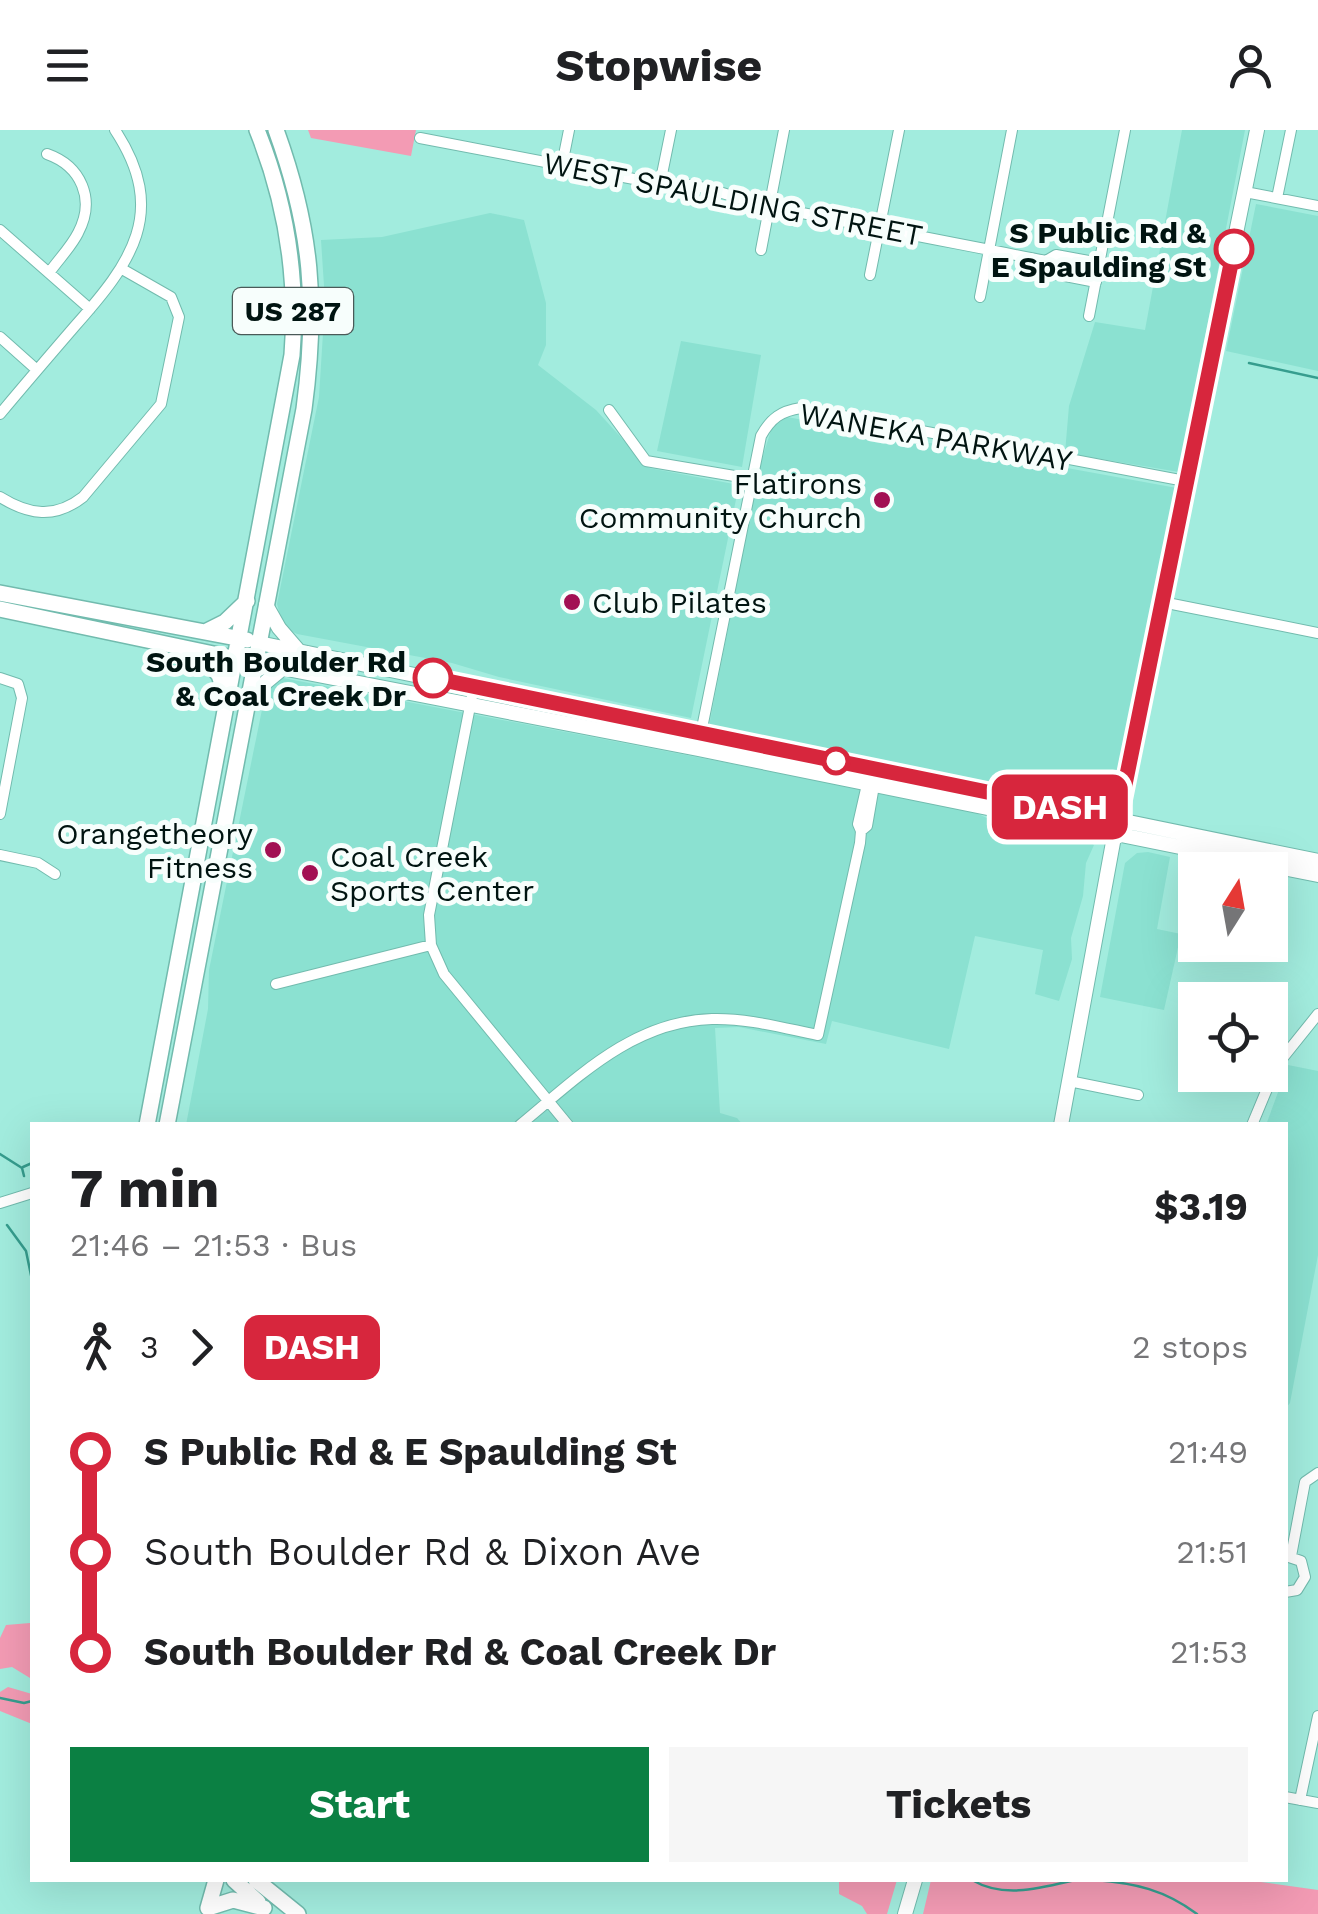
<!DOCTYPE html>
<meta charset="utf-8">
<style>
body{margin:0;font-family:"Work Sans",sans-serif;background:#f6f6f6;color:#202124;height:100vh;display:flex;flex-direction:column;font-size:38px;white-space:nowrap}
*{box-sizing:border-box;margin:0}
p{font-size:32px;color:#757577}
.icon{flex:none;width:55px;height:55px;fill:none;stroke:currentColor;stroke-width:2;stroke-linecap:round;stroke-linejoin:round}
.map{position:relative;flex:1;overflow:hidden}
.drawer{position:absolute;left:30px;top:992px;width:1258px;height:760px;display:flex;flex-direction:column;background:#fff;border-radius:0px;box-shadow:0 10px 40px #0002}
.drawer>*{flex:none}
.badge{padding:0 20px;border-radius:15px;font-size:35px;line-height:65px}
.needle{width:65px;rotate:11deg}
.controls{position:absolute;left:1178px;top:722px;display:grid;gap:20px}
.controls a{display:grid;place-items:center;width:110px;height:110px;border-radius:0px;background:#fff;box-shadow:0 10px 40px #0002;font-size:50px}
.map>.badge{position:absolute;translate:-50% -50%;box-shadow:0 0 0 5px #fff}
.legs{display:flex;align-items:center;gap:15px;height:110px;padding:0 40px;font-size:32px}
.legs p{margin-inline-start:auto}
.summary{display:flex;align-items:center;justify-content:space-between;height:170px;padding:0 40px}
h1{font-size:55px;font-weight:700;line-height:75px}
.button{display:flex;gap:20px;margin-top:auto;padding:20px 40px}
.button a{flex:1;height:115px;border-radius:0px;background:#0b8043;color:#fff;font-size:40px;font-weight:700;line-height:115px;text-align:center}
.button a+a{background:#f6f6f6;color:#202124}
ul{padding:0 40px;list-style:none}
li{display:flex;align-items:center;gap:35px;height:100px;font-size:38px}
li i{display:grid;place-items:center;width:15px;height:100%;margin:0 12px;background:currentColor}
li i::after{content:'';width:25px;height:25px;margin:-12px;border:8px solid;border-radius:50%;background:#fff}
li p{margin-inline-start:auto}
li:first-child i{background:linear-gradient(#0000 50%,currentColor 0)}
li:last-child i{background:linear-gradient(currentColor 50%,#0000 0)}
header{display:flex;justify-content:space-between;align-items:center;height:130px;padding:0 40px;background:#fff;font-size:45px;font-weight:700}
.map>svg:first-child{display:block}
.built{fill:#8be1d1}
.green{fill:#f39bb4}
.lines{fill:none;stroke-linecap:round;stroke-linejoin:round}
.stream{stroke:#369d8e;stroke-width:2.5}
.street-casing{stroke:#72bbae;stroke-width:12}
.secondary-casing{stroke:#72bbae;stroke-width:16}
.primary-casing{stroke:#72bbae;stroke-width:18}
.street{stroke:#fff;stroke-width:10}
.secondary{stroke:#fff;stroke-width:14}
.primary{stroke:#fff;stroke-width:15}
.line-1-casing{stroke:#fff;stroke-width:22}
.line-1{stroke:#d7263d;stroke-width:15}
.stop-1-dot{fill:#fff;stroke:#d7263d;stroke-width:5}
.poi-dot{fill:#a21053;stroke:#f7fefc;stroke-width:4}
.labels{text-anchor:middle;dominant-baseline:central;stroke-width:10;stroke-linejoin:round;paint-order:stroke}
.shield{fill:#f7fefc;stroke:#4a5a58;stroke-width:2.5}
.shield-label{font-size:28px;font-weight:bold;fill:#001411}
.street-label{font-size:30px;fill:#001411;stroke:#f7fefc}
.stop-label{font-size:30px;font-weight:bold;fill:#001411;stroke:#f7fefc;text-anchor:end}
.poi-label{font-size:30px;fill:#001411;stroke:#f7fefc;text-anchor:end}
</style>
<header><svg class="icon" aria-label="menu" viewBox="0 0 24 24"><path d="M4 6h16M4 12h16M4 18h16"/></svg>Stopwise<svg class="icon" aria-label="person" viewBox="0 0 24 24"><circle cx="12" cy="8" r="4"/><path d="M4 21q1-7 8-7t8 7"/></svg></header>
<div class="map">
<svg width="1318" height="1784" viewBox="0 0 1318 1784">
<rect width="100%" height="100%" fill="#a2ecde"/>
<path class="built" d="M1182,0H1245L1179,342L1065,323L1069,276L1095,192L1145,200Z
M1256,74L1318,86V241L1226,221Z
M490,83L524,90L546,173V215L538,235L596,280L649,338L739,355L691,588L499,547L452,533L297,504L283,497L277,474L319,267L325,171L321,110L382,107Z
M681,211L761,225L742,337L657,321Z
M787,287L1177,358L1111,670L1094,677L946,644L708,601L760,335L772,297Z
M283,548L968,679L993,691L1087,709L1094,715L1086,733L1083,766L1071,808L1072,829L1059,871L1035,864L1043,820L975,806L949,919L832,891L826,914L739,897L715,898L720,983L737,988L743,995H186L208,879L209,840L266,560Z
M1148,722L1170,727L1157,799L1181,804L1164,880L1100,867L1125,733L1137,723Z
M1288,935L1318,941V1125L1290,1273L1285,1279V995H1266Z"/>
<path class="green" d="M308,0H416L411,26L311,8Z
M30,1493L32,1548H30L12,1537L0,1539V1508L6,1495Z
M8,1557L32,1564V1594L0,1581V1562Z
M839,1750H897L887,1784H867L862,1776L839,1764Z
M931,1750H1246L1318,1760V1784H923Z"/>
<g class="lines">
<path class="stream" d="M1249,233L1318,248
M0,1024L22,1038L24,1046
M23,1037L32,1033
M7,1095L26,1121L32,1150
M0,1568L24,1573L32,1571
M972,1750C1004,1769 1041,1758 1075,1750
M1095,1750C1135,1753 1165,1760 1197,1784"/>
<g class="street-casing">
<path id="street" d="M420,8L660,54C698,50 736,70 773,77C864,96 955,113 1046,131L1056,125L1100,133
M47,24C81,36 96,69 78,103C71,117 58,130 49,143
M562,35L569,0
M660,54L671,0
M1245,62L1318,76
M1277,68L1291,0
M0,100L90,179
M761,120L784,0
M1046,131L1055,144L1096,152
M870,145L899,0
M980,167L1012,0
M1089,186L1125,0
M0,207L37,240
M609,280L646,331L752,349
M0,284C25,254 50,225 75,196C131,133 169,82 115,0
M0,367C29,385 55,389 83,367L161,274L179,187L171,167L122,139
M1162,472L1318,503
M0,548L18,554L22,568L0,684
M474,556L429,785L431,815L444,844L568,995
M700,608L761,306C771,288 781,281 801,278L1185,351
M861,701L867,696L875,650
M0,725L38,733L55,744
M276,854L431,815
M1069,951L1138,965
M520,995C577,948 633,891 712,889C747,888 783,898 818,905L860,713L861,701L858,694L868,650
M1252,995L1277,935L1318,884
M0,1073L32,1063
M1291,1426L1305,1352L1318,1343
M1285,1462L1297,1460L1305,1447L1301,1431L1286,1426
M1285,1667L1318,1673
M1300,1670L1318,1586"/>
</g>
<g class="secondary-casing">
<path id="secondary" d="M266,475L279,498L298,520
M259,513L1318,731
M256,533L698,619L1318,745
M248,576L266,552L283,538
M1061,995L1123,658L1257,0
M905,1784L915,1750"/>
</g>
<g class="primary-casing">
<path id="primary" d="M0,463L247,510
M0,479L242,530
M205,502L225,492L247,471
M200,522L219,545L227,569
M147,995L292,225C298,147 286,72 257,0
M167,995L304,279C318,175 312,99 276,0
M234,1750L258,1772
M256,1750L298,1784
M208,1778L233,1770L264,1778
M208,1778L216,1750"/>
</g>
<use href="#street" class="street"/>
<use href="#secondary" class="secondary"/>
<use href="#primary" class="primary"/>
</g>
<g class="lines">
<g class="line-1-casing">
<path id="line-1" d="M433,548L1118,689L1234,119"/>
</g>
<use href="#line-1" class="line-1"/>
</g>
<g class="stop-1-dot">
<circle cx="1234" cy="119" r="18"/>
<circle cx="433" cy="548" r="18"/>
<circle cx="836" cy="631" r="12"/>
</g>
<g class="poi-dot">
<circle cx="882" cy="370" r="10"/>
<circle cx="572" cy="472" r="10"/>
<circle cx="273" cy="720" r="10"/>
<circle cx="310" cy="743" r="10"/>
</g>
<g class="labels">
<rect class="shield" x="233" y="158" width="120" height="46" rx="8"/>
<g class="shield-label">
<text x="293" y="181">US 287</text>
</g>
<g class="street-label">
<text transform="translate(733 69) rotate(11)">WEST SPAULDING STREET</text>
<text transform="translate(936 307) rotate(10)">WANEKA PARKWAY</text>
</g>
<g class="stop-label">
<text x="1206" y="102">S Public Rd &amp;<tspan x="1206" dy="34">E Spaulding St</tspan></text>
<text x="406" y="531">South Boulder Rd<tspan x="406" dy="34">&amp; Coal Creek Dr</tspan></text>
</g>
<g class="poi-label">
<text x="862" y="353">Flatirons<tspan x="862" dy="34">Community Church</tspan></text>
<text x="592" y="472" text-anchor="start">Club Pilates</text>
<text x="253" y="703">Orangetheory<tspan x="253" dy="34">Fitness</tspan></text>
<text x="330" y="726" text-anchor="start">Coal Creek<tspan x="330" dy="34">Sports Center</tspan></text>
</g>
</g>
</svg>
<div class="controls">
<a><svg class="needle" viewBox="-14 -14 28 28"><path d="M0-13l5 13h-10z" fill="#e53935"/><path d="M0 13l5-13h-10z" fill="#757577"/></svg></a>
<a><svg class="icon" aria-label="locate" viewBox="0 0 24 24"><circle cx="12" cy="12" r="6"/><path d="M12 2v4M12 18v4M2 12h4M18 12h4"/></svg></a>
</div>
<b class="badge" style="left:1060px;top:677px;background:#d7263d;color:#fff">DASH</b>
<section class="drawer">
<div class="summary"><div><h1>7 min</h1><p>21:46 – 21:53 · Bus</p></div><b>$3.19</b></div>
<div class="legs"><svg class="icon" aria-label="walk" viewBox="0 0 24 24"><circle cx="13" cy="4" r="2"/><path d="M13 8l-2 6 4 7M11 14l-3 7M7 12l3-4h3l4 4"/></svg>3<svg class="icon" aria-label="forward" viewBox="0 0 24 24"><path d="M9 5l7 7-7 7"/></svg><b class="badge" style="background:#d7263d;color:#fff">DASH</b><p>2 stops</p></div>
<ul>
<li><i style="color:#d7263d"></i><b>S Public Rd &amp; E Spaulding St</b><p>21:49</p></li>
<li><i style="color:#d7263d"></i><span>South Boulder Rd &amp; Dixon Ave</span><p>21:51</p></li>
<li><i style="color:#d7263d"></i><b>South Boulder Rd &amp; Coal Creek Dr</b><p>21:53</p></li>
</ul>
<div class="button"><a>Start</a><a>Tickets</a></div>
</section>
</div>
